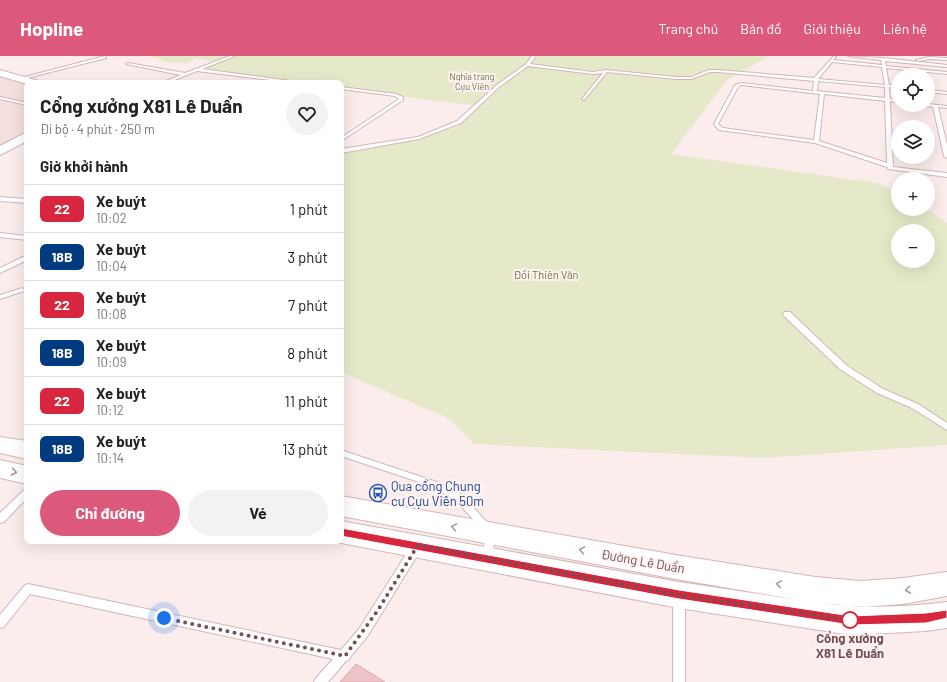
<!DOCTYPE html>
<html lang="vi">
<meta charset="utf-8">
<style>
body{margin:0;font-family:Barlow,sans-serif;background:#f2f2f2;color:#222;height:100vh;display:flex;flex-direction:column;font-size:15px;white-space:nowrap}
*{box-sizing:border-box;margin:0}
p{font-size:13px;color:#767676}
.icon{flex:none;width:22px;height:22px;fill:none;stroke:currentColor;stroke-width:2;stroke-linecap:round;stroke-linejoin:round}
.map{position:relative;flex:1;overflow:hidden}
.details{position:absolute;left:24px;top:24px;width:320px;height:464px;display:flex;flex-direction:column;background:#fff;border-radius:8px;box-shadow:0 4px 16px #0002}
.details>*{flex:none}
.badge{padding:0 8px;border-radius:6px;font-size:14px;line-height:26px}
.controls{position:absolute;left:891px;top:12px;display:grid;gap:8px}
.controls a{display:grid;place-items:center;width:44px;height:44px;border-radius:50%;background:#fff;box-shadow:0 4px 16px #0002;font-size:20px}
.you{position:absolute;width:20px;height:20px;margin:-10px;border:3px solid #fff;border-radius:50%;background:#1a73e8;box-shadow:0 0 0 6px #1a73e833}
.map>.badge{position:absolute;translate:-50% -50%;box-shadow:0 0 0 2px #fff}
h2{padding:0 16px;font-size:15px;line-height:36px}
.round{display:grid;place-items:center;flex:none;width:42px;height:42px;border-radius:21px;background:#f2f2f2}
.overview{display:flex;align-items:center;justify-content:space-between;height:68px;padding:0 16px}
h1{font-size:19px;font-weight:700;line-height:30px}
.cta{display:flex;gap:8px;margin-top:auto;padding:8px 16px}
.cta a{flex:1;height:46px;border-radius:24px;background:#dd597c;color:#fff;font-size:16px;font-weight:700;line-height:46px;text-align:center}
.cta a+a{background:#f2f2f2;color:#222}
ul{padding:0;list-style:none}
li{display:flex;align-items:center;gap:12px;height:48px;padding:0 16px;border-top:1px solid #e0e0e0}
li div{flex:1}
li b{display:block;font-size:15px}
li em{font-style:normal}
li .badge{min-width:44px;font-weight:700;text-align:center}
header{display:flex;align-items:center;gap:24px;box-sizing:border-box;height:56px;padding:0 20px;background:#dd597c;color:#fff}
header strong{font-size:19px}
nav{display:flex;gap:22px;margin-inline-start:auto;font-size:14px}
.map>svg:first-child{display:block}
.residential{fill:#f5dedc}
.green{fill:#e6e9c9;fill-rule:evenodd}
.building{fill:#efc4c8;stroke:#e1a5ac}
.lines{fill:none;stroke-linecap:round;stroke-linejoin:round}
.service-casing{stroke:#d2b6b7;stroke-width:2}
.tertiary-casing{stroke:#d2b6b7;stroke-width:2}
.secondary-casing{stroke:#d7b5b7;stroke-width:2}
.service{fill:#fff;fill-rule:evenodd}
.tertiary{fill:#fff;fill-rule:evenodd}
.secondary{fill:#fff;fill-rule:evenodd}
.oneway{stroke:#ac9598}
.line{fill:#d7263d;stroke:#fff}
.walk{stroke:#754f54;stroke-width:4;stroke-dasharray:0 7.2}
.stop-dot{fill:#fff;stroke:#d7263d;stroke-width:2}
.labels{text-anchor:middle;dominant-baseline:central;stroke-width:4;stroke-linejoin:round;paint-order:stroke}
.far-park-label{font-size:9px;fill:#6a7444;stroke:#fef3f1}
.park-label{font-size:11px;fill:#6a7444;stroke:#fef3f1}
.near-transit-label{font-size:13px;fill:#164399;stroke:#fef3f1;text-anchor:start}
.near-street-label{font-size:13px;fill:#754f54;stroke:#fef3f1}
.near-stop-label{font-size:13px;font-weight:bold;fill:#754f54;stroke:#fef3f1}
</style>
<header>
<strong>Hopline</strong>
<nav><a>Trang chủ</a><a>Bản đồ</a><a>Giới thiệu</a><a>Liên hệ</a></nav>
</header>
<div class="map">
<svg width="947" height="626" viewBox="0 0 947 626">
<rect width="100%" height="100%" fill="#fbedeb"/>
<path class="residential" d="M0,20L27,28V75L0,90Z"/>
<path class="green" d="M149,0H769L727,24L671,98L877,127L898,136V153H928L947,167V389L765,402L474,388L448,362L341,316V98L423,82L458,70L480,50L341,33V27H292L199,15L219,7L196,2L186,7L163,6L162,4ZM898,175H928V205H898Z"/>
<path class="building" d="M356,608L385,626H340Z"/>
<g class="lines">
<g class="service-casing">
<path id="service" d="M105,0L106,2L19,24L17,23Z
M230,0H235L202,13L306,27H294L197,15L167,27H161L181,19L126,8L128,7L185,17Z
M532,0H536L530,8L593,16L606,14L676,21H691L709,14H718L814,22L834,0L836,1L833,4L882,9L881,4L848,0L883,2L947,9V11L885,5L886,10L947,16V18L886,12L889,29L898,30V32L889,31L890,43L898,44V46L890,45L893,111L947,117V121L888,113L887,111L815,87L719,74L714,68L735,29L741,27L813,35L814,25L718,16H710L691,23H676L607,16L584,44L582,43L603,17L593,18L528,10L499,31L461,67L419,83L341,97V93L418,81L457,65L497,29L526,8ZM832,6L882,11L885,29L818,23ZM818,25L885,31V42L817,35ZM741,29L820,38L814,84L723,72L718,68L738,31ZM824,38L885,45L887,107L819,85Z
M929,1L947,2V4L929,3L918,5L916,4Z
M341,31L396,38L403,41V44L341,85V82L399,43L395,40L341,33Z
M928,34L947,36V38L928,36Z
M0,41L27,47V49L0,43Z
M928,48L947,50V52L938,51L947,89V102L944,100L933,51L926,50V49H928Z
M0,141L27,143V147L0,145Z
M0,177L27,180V184L0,181Z
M27,199V204L0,217V212Z
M22,232L25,234L24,235L0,243V239Z
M784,256H790L846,309L883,333L918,348L947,367V374L912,352L877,337L840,313L784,260L783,258Z
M341,394L437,426L460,437L497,477L490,504L486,505L482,504L481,501L487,478L454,443L431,430L341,400Z
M27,432V442L4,466L0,467V457L24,434Z
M416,488L420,489L421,492L420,495L367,581L351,600L349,604L346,605L328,626H314L316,622L333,603L30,538L4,571L0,572V559L24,530L28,528L341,594L359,573L412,489Z
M679,537L683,539L685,542V626H673V542L675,539Z"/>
</g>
<g class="tertiary-casing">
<path id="tertiary" d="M0,14L39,25L40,27L27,28L0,20Z
M27,76V85L0,99V90Z"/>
</g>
<g class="secondary-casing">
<path id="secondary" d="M0,381L27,385V403L0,397Z
M0,404L27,410V428L0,422Z
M341,440L676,499L815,521L861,525L903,522L947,516V540L903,548L861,551L822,547C863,553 906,551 947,546V572L926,575L851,579L679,552L341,487L335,485H341V465L679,526L799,544L676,523L341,460Z"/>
</g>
<use href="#service" class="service"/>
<use href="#tertiary" class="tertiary"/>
<use href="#secondary" class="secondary"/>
</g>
<defs><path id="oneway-chevron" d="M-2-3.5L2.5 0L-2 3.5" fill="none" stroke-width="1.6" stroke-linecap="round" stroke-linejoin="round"/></defs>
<g class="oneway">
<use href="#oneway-chevron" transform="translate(14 416) rotate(12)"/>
<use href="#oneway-chevron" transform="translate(454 471) rotate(-170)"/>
<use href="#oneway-chevron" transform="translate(582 494) rotate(-170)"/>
<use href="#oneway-chevron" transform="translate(779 528) rotate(-171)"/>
<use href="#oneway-chevron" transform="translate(908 534) rotate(173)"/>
</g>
<path class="line" d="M341,472L679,534L851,560L926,557L947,554V562L926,567L851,569L679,543L341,480L337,478L336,476L337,473Z"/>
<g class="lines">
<path class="walk" d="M164,562L345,600L378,554L418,489L679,539L850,564"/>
</g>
<defs>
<g id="bus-ring" transform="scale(0.9)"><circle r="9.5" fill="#fef3f1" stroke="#1a4fb4" stroke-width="1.5"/><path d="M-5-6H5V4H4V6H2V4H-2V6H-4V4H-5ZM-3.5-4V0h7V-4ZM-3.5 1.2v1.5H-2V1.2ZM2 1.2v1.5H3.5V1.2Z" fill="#1a4fb4"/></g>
</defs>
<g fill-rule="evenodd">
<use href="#bus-ring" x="378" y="437"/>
</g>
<circle class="stop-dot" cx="850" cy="564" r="8"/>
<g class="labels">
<g class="far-park-label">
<text x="472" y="20">Nghĩa trang<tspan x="472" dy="10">Cựu Viên</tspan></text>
</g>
<g class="park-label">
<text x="546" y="218">Đồi Thiên Văn</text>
</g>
<g class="near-transit-label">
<text x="391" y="430">Qua cổng Chung<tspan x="391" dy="15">cư Cựu Viên 50m</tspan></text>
</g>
<g class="near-street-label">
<text transform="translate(643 505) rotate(10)">Đường Lê Duẩn</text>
</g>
<g class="near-stop-label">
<text x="850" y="582">Cổng xưởng<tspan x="850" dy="15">X81 Lê Duẩn</tspan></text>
</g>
</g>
</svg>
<div class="controls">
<a><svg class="icon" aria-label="locate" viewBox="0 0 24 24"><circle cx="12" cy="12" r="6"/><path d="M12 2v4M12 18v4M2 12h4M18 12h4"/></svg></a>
<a><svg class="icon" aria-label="layers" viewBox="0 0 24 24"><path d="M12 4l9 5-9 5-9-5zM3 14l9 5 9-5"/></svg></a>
<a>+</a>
<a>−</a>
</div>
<div class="you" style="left:164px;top:562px"></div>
<section class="details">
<div class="overview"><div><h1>Cổng xưởng X81 Lê Duẩn</h1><p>Đi bộ · 4 phút · 250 m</p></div><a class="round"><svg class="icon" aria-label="heart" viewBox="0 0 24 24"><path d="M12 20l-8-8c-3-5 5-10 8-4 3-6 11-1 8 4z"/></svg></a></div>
<h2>Giờ khởi hành</h2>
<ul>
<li><span class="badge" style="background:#d7263d;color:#fff">22</span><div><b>Xe buýt</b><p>10:02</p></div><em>1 phút</em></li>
<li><span class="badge" style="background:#003b80;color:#fff">18B</span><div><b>Xe buýt</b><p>10:04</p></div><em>3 phút</em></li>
<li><span class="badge" style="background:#d7263d;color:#fff">22</span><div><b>Xe buýt</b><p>10:08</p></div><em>7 phút</em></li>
<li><span class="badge" style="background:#003b80;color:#fff">18B</span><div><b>Xe buýt</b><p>10:09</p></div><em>8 phút</em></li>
<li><span class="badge" style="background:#d7263d;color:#fff">22</span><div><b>Xe buýt</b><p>10:12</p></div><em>11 phút</em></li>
<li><span class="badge" style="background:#003b80;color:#fff">18B</span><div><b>Xe buýt</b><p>10:14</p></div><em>13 phút</em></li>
</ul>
<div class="cta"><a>Chỉ đường</a><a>Vé</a></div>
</section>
</div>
